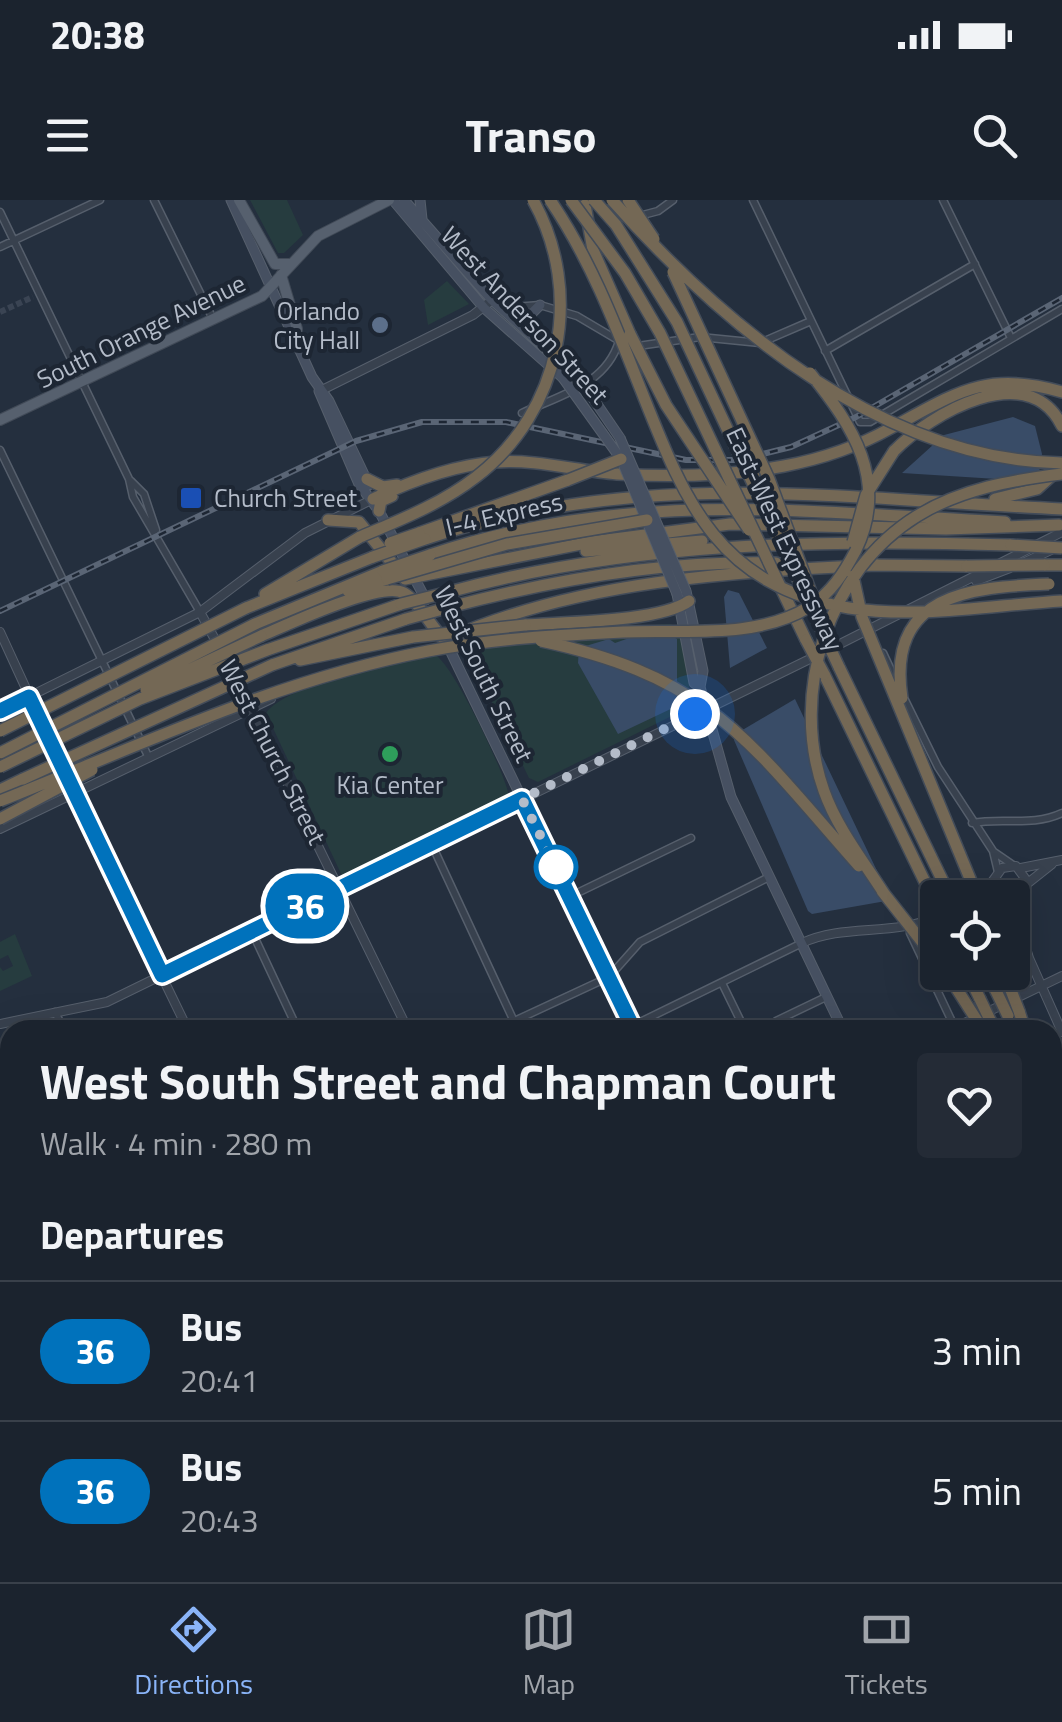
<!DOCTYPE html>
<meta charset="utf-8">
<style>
body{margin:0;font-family:"Titillium Web",sans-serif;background:#242b36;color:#f1f3f6;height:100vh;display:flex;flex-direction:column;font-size:38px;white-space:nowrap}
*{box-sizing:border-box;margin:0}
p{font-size:32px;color:#a0a4aa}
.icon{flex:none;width:55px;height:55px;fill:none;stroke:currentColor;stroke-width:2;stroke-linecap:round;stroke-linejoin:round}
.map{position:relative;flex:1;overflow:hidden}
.drawer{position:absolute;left:0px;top:820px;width:1062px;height:562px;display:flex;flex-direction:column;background:#1b232e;border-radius:30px 30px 0 0;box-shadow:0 10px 40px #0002,0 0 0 2px #39404a}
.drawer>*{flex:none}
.badge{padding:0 20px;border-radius:32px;font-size:35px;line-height:65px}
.buttons{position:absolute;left:920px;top:680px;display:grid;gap:20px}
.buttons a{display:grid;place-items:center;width:110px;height:110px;border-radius:10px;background:#1b232e;box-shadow:0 10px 40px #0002,0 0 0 2px #39404a;font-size:50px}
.you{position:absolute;width:50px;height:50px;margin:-25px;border:8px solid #fff;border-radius:50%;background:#1a73e8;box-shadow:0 0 0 15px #1a73e833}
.map>.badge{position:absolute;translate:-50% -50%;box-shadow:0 0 0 5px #fff}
h2{padding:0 40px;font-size:38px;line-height:90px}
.round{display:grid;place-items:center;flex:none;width:105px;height:105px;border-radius:10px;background:#242b36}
.head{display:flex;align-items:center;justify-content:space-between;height:170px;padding:0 40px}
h1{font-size:48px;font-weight:700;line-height:75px}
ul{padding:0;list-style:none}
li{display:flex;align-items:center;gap:30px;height:140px;padding:0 40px;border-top:2px solid #39404a}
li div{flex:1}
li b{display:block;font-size:38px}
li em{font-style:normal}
li .badge{min-width:110px;font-weight:700;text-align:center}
.status{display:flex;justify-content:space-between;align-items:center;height:70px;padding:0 50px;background:#1b232e;direction:ltr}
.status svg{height:28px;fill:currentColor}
header{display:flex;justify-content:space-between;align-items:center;height:130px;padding:0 40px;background:#1b232e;font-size:45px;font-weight:700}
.tab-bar{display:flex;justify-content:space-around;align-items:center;height:140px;border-top:2px solid #39404a;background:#1b232e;font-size:28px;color:#a0a4aa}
.tab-bar a{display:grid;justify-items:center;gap:5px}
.tab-bar .on{color:#8ab4f8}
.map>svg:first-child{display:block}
.green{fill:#263c3f}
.water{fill:#394c67}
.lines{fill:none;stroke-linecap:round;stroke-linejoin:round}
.minor-tunnel{stroke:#3a4453;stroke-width:6;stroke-dasharray:6 3;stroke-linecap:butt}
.minor-casing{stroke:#565f6c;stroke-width:9}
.tertiary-casing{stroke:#565f6c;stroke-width:10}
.secondary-casing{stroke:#565f6c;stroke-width:11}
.primary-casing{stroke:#414a57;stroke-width:12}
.motorway-casing{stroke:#434c59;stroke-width:14}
.minor{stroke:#38414e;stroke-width:6}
.tertiary{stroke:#38414e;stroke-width:8}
.secondary{stroke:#465061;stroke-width:9}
.primary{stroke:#56606e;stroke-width:10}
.motorway{stroke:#746855;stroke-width:11}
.rail-casing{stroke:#5a6575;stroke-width:6}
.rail{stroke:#1d2633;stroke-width:2.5;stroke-dasharray:8;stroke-linecap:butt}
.secondary-bridge-casing{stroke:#565f6c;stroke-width:11;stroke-linecap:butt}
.motorway-bridge-casing{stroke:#434c59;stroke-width:14;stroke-linecap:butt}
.secondary-bridge{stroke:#465061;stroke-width:9}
.motorway-bridge{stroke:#746855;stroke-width:11}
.line-casing{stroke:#fff;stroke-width:22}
.line{stroke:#0072bc;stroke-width:15}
.walk{stroke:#b4bcc9;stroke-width:10;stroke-dasharray:0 18}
.service-dot{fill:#5c6f8a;stroke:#1d2633;stroke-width:4}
.transit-dot{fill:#1a4fb4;stroke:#1d2633;stroke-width:4}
.leisure-dot{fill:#2e9e5b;stroke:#1d2633;stroke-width:4}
.stop-dot{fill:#fff;stroke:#0072bc;stroke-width:5}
.labels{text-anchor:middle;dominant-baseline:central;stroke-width:8;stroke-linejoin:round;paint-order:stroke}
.poi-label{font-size:25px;fill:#b4bcc9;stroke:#1d2633;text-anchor:end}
.street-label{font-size:25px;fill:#b4bcc9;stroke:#1d2633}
</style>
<div class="status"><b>20:38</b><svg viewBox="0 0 49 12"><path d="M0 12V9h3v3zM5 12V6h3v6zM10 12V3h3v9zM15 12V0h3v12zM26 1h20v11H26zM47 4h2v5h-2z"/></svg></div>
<header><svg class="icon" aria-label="menu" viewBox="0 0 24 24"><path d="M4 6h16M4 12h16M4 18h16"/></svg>Transo<svg class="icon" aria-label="search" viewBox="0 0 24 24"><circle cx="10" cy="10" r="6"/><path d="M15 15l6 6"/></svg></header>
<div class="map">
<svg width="1062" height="1382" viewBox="0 0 1062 1382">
<rect width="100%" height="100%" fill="#242f3e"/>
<path class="green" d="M250,0H287L303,35L284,53H278Z
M447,81L469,104L428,125L424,100Z
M671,424C688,438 695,492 684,510L538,582L529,578L460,437Z
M434,454C453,463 505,573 509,596L500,606L352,678H343L266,513C288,483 397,463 434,454Z
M15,734L32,776L0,791V767L3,771L13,766L8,755L0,759V742Z"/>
<path class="water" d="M1013,217L1035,226L1042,254L1039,273L997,279L902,273L944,235Z
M728,390L739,393L767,448L730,468L724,397Z
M670,435L677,439V506L618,534L578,463L579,448L609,439L615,443L632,437Z
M795,499L889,696L886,701L812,714L808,711L734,540V535Z"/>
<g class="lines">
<path class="minor-tunnel" d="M0,112L33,97"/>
<g class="minor-casing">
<path id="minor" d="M154,0L213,119
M753,0L860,222H870L1062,109
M943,0L1011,138
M0,12L129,279L133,297L200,412
M639,16L658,11L673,0
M0,47L100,0
M502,108L540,105L577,116L621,142
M638,146L700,137L760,143L811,121
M825,151L975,64
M522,213C560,195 606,185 619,141
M0,250L149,558
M131,281L144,294L156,330
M883,453L899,487
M904,498L938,567L993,651L998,672
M972,623C1003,617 1032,627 1062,613
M432,645L518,830
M994,652L1013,665
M571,696L691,638
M252,732L298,830
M910,733L955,828
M722,783L745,830
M55,812L64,830
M632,826L802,743
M495,830L609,777L640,742L769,677
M770,830L776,821L826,797
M0,957L10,952
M0,1068L10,1063
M1052,1111L1062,1106
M1052,1323L1062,1319
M0,1364L10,1359
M777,1372L782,1382
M960,1372L964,1382
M1030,1372L1034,1382
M112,1382L133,1372
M930,1382L950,1372"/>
</g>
<g class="tertiary-casing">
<path id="tertiary" d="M320,191L473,115L492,100
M1023,363L1051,350
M976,381L1010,368
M200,412L218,445
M0,432L67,578
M830,449L1062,332
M228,462L408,830
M0,511L200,412L305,333L373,299
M72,591L188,830
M0,629L271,499
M1021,668L1062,660
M995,679L999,692L1009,698
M1028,683L1052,664
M976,697L984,693L1002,668L1016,666L1027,681L1023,721
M1012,703L1029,758L1062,832
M802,743C845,723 894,737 938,716
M0,824L107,802L818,455
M950,830L1062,776
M1052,1037L1062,1057
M1052,1219L1062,1213
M1052,1227L1062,1224
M0,1286L10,1281
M441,1372L445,1382
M666,1372L670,1382
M720,1382L740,1372"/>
</g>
<g class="secondary-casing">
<path id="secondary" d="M231,0L312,177L329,201L369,285
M393,0L484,108L563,178
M404,0L492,100L571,171
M420,0L422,19
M533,132L528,117L540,105
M319,191L359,284L379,311L426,400
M588,191L620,238
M686,391L703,471L700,487
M677,394L694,483L700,487L731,597L843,830
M448,446L634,830
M0,906L10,927
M1052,1261L1062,1282
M218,1372L223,1382
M891,1372L895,1382"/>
</g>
<g class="primary-casing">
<path id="primary" d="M239,0L275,64H290
M281,75L297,129L295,137
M0,220L262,96L318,36L389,0"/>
</g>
<g class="motorway-casing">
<path id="motorway" d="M585,5L593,50L630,134
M894,251C930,214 1028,157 1062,226
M367,279L383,287L397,285
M373,299C411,281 454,265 496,262C537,259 577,271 617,274C671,277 731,276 784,266C821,259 859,246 891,228C956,193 986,170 1062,192
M995,299L1037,289L1058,270
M379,311L381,301L392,296
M328,320L359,322L405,379L591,342L730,324L946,329L1059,325
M419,333L568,280
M425,339C645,267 838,299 1062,309
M586,351L702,341
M430,355C628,288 802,312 1005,322
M870,365L967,366
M1044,365H1062
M780,386L806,440
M348,391L387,379
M445,393C630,342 820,339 1011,345
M265,394L360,337
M450,407C556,379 666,360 776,363
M246,408L373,357
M255,424L383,371
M525,425C563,422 660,422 689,401
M261,436C287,425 381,380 404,393C420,402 430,427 445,440C579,380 732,372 877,365
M267,450L401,404
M300,460L413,437
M272,465L406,419
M839,467L951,698
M824,474L938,709
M0,590L23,579
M967,772L980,799
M986,772L996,791
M1019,811L1025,830
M1052,912L1062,932
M1052,959L1062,979"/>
</g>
<use href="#minor" class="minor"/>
<use href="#tertiary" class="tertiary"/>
<use href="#secondary" class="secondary"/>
<use href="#primary" class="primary"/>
<use href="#motorway" class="motorway"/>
<g class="rail-casing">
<path id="rail" d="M0,411L356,241L422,222H506L686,260H738L791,247L856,217L1062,98"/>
</g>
<use href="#rail" class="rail"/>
<g class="secondary-bridge-casing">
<path id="secondary-bridge" d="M571,171L588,191
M563,178L621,259L677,394
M620,238L686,391"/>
</g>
<g class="motorway-bridge-casing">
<path id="motorway-bridge" d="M550,0C589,57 614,121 639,185C684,298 714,385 849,408C917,419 994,405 1062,401
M571,0L625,73L660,133L780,386
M594,0L616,25L677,122L839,467
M612,0C725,127 883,260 1062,263
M628,0L654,39
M673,72L769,279L812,395
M630,134L666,205L749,330
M568,280L621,259
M360,337C400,320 441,304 476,277C561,212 585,93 533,0
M853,342L866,295L894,251
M390,343L419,333
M1011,345L1062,348
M373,357L425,339
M967,366L1044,365
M383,371L430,355
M853,376L862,417L978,698
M387,379L507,344L647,320
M401,404L445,393
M406,419L450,407
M413,437L525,425
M806,440L824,474
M541,441C713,478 749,542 859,666
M146,490L261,436
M902,498C886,394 970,387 1049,384
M0,531L246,408
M0,553L255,424
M0,567L140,499L267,450
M23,579L272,465
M0,601C141,545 277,480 428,451C492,439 558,435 623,432C683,429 755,440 809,407C831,393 844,373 856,350C889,281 853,226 810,173
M0,619L92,570
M882,691L938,762
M885,695C864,662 837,628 824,591C789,493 828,371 917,316C961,289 1012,280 1062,274
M946,772L983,830
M1009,785L1019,811
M996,791L1008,816
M980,799L992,824"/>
</g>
<use href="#secondary-bridge" class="secondary-bridge"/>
<use href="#motorway-bridge" class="motorway-bridge"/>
</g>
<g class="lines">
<g class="line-casing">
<path id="line" d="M0,511L29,497L162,775L522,599L634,830"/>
</g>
<use href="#line" class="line"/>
<path class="walk" d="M556,667L522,599L695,514"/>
</g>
<circle class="service-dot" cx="380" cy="125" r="10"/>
<rect class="transit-dot" x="179" y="286" width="24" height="24" rx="5"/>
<circle class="leisure-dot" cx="390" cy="554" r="10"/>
<circle class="stop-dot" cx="556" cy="667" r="20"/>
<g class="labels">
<g class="poi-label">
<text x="360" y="111">Orlando<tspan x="360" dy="29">City Hall</tspan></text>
<text x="214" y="298" text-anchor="start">Church Street</text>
<text x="390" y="585" text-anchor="middle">Kia Center</text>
</g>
<g class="street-label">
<text transform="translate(525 115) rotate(47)">West Anderson Street</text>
<text transform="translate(141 131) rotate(-26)">South Orange Avenue</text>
<text transform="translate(504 314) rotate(-13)">I-4 Express</text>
<text transform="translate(785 339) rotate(65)">East-West Expressway</text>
<text transform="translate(484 474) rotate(64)">West South Street</text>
<text transform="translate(273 552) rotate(63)">West Church Street</text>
</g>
</g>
</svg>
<div class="buttons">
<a><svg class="icon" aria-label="locate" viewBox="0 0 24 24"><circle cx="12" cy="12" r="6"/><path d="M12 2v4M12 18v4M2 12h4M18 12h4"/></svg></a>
</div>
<div class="you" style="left:695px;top:514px"></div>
<b class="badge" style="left:305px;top:706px;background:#0072bc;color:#fff">36</b>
<section class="drawer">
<div class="head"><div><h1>West South Street and Chapman Court</h1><p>Walk · 4 min · 280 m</p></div><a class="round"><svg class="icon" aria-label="heart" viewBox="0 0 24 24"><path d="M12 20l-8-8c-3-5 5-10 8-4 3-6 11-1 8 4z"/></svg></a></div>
<h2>Departures</h2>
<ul>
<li><span class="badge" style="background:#0072bc;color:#fff">36</span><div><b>Bus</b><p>20:41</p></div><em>3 min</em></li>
<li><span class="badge" style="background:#0072bc;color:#fff">36</span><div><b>Bus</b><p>20:43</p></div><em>5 min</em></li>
</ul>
</section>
</div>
<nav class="tab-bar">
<a class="on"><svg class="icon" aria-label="directions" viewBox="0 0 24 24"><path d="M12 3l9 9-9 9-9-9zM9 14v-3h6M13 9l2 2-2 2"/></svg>Directions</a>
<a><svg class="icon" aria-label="map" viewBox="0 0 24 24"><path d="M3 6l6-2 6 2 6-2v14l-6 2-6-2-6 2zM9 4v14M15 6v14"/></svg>Map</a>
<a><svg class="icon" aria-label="tickets" viewBox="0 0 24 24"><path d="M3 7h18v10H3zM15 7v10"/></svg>Tickets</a>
</nav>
